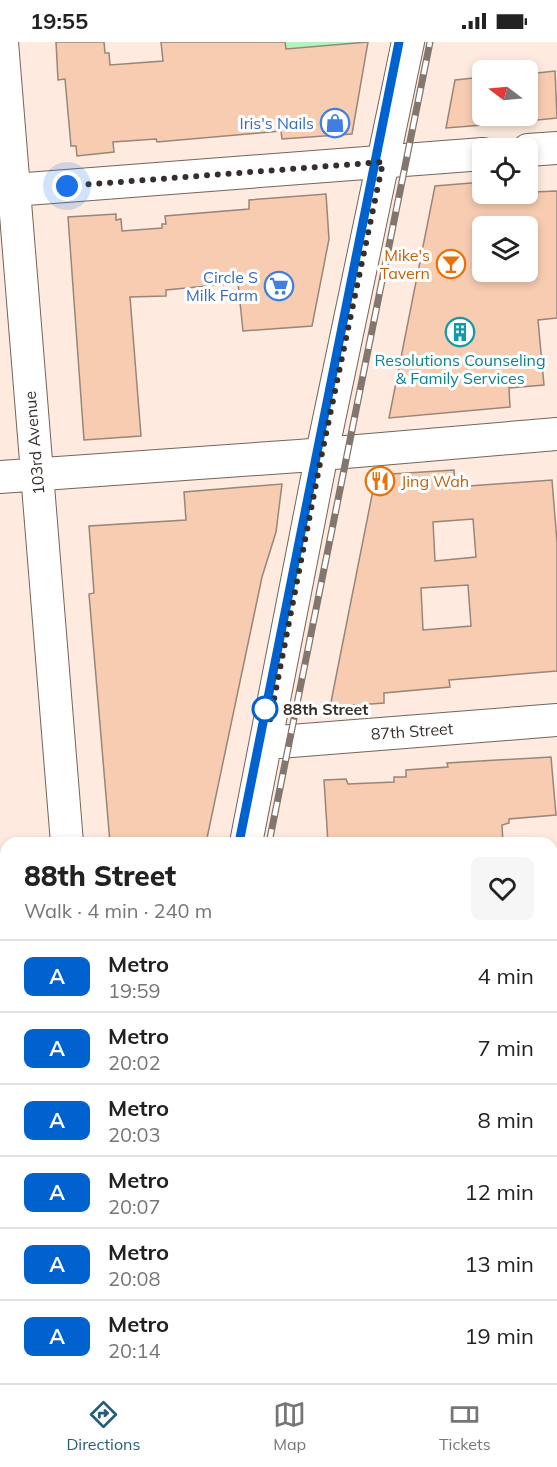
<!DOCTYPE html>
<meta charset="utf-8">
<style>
body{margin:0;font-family:Mulish,sans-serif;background:#f6f6f6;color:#222;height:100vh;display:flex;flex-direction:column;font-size:22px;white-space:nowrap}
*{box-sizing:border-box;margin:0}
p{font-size:20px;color:#767676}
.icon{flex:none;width:33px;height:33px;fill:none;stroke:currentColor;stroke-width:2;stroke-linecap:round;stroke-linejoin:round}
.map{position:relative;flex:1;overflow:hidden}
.drawer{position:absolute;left:0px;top:795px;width:558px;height:546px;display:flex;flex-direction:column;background:#fff;border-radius:18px 18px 0 0;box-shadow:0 3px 9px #0003}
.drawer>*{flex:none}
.badge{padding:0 12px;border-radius:9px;font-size:21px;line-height:39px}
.needle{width:39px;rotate:286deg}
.controls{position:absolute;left:472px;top:18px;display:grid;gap:12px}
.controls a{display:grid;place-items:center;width:66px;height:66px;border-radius:9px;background:#fff;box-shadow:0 3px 9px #0003;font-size:30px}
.you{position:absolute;width:30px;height:30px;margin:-15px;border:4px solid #fff;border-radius:50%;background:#1a73e8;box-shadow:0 0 0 9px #1a73e833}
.map>.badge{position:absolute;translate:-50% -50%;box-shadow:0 0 0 3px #fff}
.round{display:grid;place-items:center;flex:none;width:63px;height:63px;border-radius:9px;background:#f6f6f6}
.head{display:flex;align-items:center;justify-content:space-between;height:102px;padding:0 24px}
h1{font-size:28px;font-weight:800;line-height:45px}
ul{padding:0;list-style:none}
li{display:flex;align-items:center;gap:18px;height:72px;padding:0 24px;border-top:2px solid #e0e0e0}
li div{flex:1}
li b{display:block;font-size:22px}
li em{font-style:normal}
li .badge{min-width:66px;font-weight:700;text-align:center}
.status{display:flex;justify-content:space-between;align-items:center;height:42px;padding:0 30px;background:#fff;direction:ltr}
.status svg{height:16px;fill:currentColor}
.dock{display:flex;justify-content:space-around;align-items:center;height:84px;border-top:2px solid #e0e0e0;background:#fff;font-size:16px;color:#767676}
.dock a{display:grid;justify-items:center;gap:3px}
.dock .selected{color:#275c78}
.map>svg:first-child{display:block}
.green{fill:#b4f2bf}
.building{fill:#f8ccb1;stroke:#98867b;stroke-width:1.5;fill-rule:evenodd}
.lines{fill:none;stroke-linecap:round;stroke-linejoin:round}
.minor-casing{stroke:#75645a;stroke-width:34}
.minor{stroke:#fff;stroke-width:32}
.rail-casing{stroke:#83766f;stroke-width:7}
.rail{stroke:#fff;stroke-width:4.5;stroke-dasharray:14;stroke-linecap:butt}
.line-casing{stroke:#fff;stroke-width:14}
.line{stroke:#0062cf;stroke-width:9}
.walk{stroke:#362e2a;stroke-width:6;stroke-dasharray:0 10.8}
.stop-dot{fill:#fff;stroke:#0062cf;stroke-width:3}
.labels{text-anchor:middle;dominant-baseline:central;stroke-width:6;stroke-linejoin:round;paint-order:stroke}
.shop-label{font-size:16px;fill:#366cbe;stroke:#fff;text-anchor:end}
.food-label{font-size:16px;fill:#c56008;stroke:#fff;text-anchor:end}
.culture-label{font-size:16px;fill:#0d838f;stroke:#fff}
.street-label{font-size:16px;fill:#362e2a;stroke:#fff}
.stop-label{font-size:16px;font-weight:bold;fill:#362e2a;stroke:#fff;text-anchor:start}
</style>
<div class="status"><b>19:55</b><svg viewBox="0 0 49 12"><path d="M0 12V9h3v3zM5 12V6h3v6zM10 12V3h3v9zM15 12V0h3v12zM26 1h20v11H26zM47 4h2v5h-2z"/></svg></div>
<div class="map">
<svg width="557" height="1341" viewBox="0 0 557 1341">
<rect width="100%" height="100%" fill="#feeade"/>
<path class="green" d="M264,0H368L265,9Z
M552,1299L557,1300V1341H196L198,1335H552Z"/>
<path class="building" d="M56,0H104L105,11H109L110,23L163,19L161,0H285L286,7L368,0L352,92L282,97L281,89L157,100L156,97L113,100L114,110L77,114L76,104H71L65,37L58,38Z
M555,29L557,76L528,79V32Z
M483,35V83L446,86L455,38Z
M483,140V152L557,149V276L538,278L544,343L509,346L510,365L389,376L435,144ZM483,184H532L536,230H483Z
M326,152L329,197L312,284L243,289L238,241L166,248V254L130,255L141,394L84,398L68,175L116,172V178L121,177L122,189L162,186V182H166L165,174L249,167V158Z
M454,428L455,445L552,438L557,500V629L449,638L450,645L384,651V661L330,665L376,433ZM473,477L476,515L435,519L433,480ZM468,543L471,584L423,588L421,546Z
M282,442L276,490L262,535L206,801H110L89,552L94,551L89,484L186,478L184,450Z
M551,715L556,773L509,777V781L502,783L503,801H328L324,738L346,737L348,742L394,740V735H406V728L448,725L447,721Z"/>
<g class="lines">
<g class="minor-casing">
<path id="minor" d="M2,0L67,801
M528,108L557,106
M0,149L483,112
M0,435L299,414L557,392
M266,701L557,678
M246,801L322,411L408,0
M552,964H557
M0,1006H6
M552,1269H557
M98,1335V1341
M140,1341L141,1335"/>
</g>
<use href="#minor" class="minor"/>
<g class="rail-casing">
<path id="rail" d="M239,801L399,0
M269,801L430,0
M130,1341L132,1335
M161,1341L162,1335"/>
</g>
<use href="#rail" class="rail"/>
</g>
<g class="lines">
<g class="line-casing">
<path id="line" d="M239,801L399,0"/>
</g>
<use href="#line" class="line"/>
<path class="walk" d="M67,144L383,120L322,411L270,678L265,667"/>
</g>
<defs>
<g id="shop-ring" transform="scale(1.5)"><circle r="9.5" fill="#fff" stroke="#3f7fe0" stroke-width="1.5"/><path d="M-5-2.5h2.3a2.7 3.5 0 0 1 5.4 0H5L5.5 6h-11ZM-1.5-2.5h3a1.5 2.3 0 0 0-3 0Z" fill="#3f7fe0"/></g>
<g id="bar-ring" transform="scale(1.5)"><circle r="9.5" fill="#fff" stroke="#e8710a" stroke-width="1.5"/><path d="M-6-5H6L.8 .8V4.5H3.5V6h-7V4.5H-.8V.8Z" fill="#e8710a"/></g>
<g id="supermarket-ring" transform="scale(1.5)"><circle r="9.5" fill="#fff" stroke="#3f7fe0" stroke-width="1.5"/><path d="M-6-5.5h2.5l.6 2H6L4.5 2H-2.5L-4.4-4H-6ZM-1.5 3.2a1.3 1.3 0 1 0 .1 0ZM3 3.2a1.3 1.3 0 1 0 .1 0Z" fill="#3f7fe0"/></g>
<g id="building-ring" transform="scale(1.5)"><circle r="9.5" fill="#fff" stroke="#0f9aa8" stroke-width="1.5"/><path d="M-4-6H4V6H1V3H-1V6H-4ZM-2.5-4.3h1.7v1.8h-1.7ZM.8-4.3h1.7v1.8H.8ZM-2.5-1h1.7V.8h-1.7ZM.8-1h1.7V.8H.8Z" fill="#0f9aa8"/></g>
<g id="restaurant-ring" transform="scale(1.5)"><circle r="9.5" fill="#fff" stroke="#e8710a" stroke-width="1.5"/><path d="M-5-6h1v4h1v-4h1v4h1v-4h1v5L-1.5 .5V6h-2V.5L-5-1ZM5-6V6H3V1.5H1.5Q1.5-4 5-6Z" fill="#e8710a"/></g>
</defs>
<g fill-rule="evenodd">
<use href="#shop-ring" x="335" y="81"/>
<use href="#bar-ring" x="451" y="222"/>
<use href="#supermarket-ring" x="279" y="244"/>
<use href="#building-ring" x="460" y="290"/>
<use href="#restaurant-ring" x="380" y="439"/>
</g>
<circle class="stop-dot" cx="265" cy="667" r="12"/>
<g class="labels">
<g class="shop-label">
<text x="314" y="81">Iris's Nails</text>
<text x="258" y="235">Circle S<tspan x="258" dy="18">Milk Farm</tspan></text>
</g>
<g class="food-label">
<text x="430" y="213">Mike's<tspan x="430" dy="18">Tavern</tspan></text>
<text x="401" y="439" text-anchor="start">Jing Wah</text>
</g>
<g class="culture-label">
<text x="460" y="318">Resolutions Counseling<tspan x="460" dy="18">&amp; Family Services</tspan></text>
</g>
<g class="street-label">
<text transform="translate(34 401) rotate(-95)">103rd Avenue</text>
<text transform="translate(412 689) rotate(-4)">87th Street</text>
</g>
<g class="stop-label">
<text x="283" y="667">88th Street</text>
</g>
</g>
</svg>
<div class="controls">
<a><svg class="needle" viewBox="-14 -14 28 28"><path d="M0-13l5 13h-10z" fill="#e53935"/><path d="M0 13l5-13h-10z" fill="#767676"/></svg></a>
<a><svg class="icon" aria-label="locate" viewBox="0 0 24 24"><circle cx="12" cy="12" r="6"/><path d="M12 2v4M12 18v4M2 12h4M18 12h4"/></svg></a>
<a><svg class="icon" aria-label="layers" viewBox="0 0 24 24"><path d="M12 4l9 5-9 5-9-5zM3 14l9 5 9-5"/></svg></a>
</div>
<div class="you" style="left:67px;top:144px"></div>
<section class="drawer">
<div class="head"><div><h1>88th Street</h1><p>Walk · 4 min · 240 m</p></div><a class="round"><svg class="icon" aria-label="heart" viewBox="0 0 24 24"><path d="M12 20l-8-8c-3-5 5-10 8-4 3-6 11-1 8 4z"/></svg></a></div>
<ul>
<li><span class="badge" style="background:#0062cf;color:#fff">A</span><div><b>Metro</b><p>19:59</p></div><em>4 min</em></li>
<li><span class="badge" style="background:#0062cf;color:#fff">A</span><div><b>Metro</b><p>20:02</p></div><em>7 min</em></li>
<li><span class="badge" style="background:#0062cf;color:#fff">A</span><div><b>Metro</b><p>20:03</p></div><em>8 min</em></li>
<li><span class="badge" style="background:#0062cf;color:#fff">A</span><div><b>Metro</b><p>20:07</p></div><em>12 min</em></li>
<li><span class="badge" style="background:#0062cf;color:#fff">A</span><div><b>Metro</b><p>20:08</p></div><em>13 min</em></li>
<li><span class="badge" style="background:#0062cf;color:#fff">A</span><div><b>Metro</b><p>20:14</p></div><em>19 min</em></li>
</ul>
</section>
</div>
<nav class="dock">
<a class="selected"><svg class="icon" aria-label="directions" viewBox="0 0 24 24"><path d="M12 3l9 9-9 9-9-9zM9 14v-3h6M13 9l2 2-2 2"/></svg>Directions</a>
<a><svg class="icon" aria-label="map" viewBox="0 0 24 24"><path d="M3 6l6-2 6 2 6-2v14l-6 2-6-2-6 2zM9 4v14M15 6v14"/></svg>Map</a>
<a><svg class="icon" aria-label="tickets" viewBox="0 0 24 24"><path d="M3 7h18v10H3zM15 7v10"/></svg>Tickets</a>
</nav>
